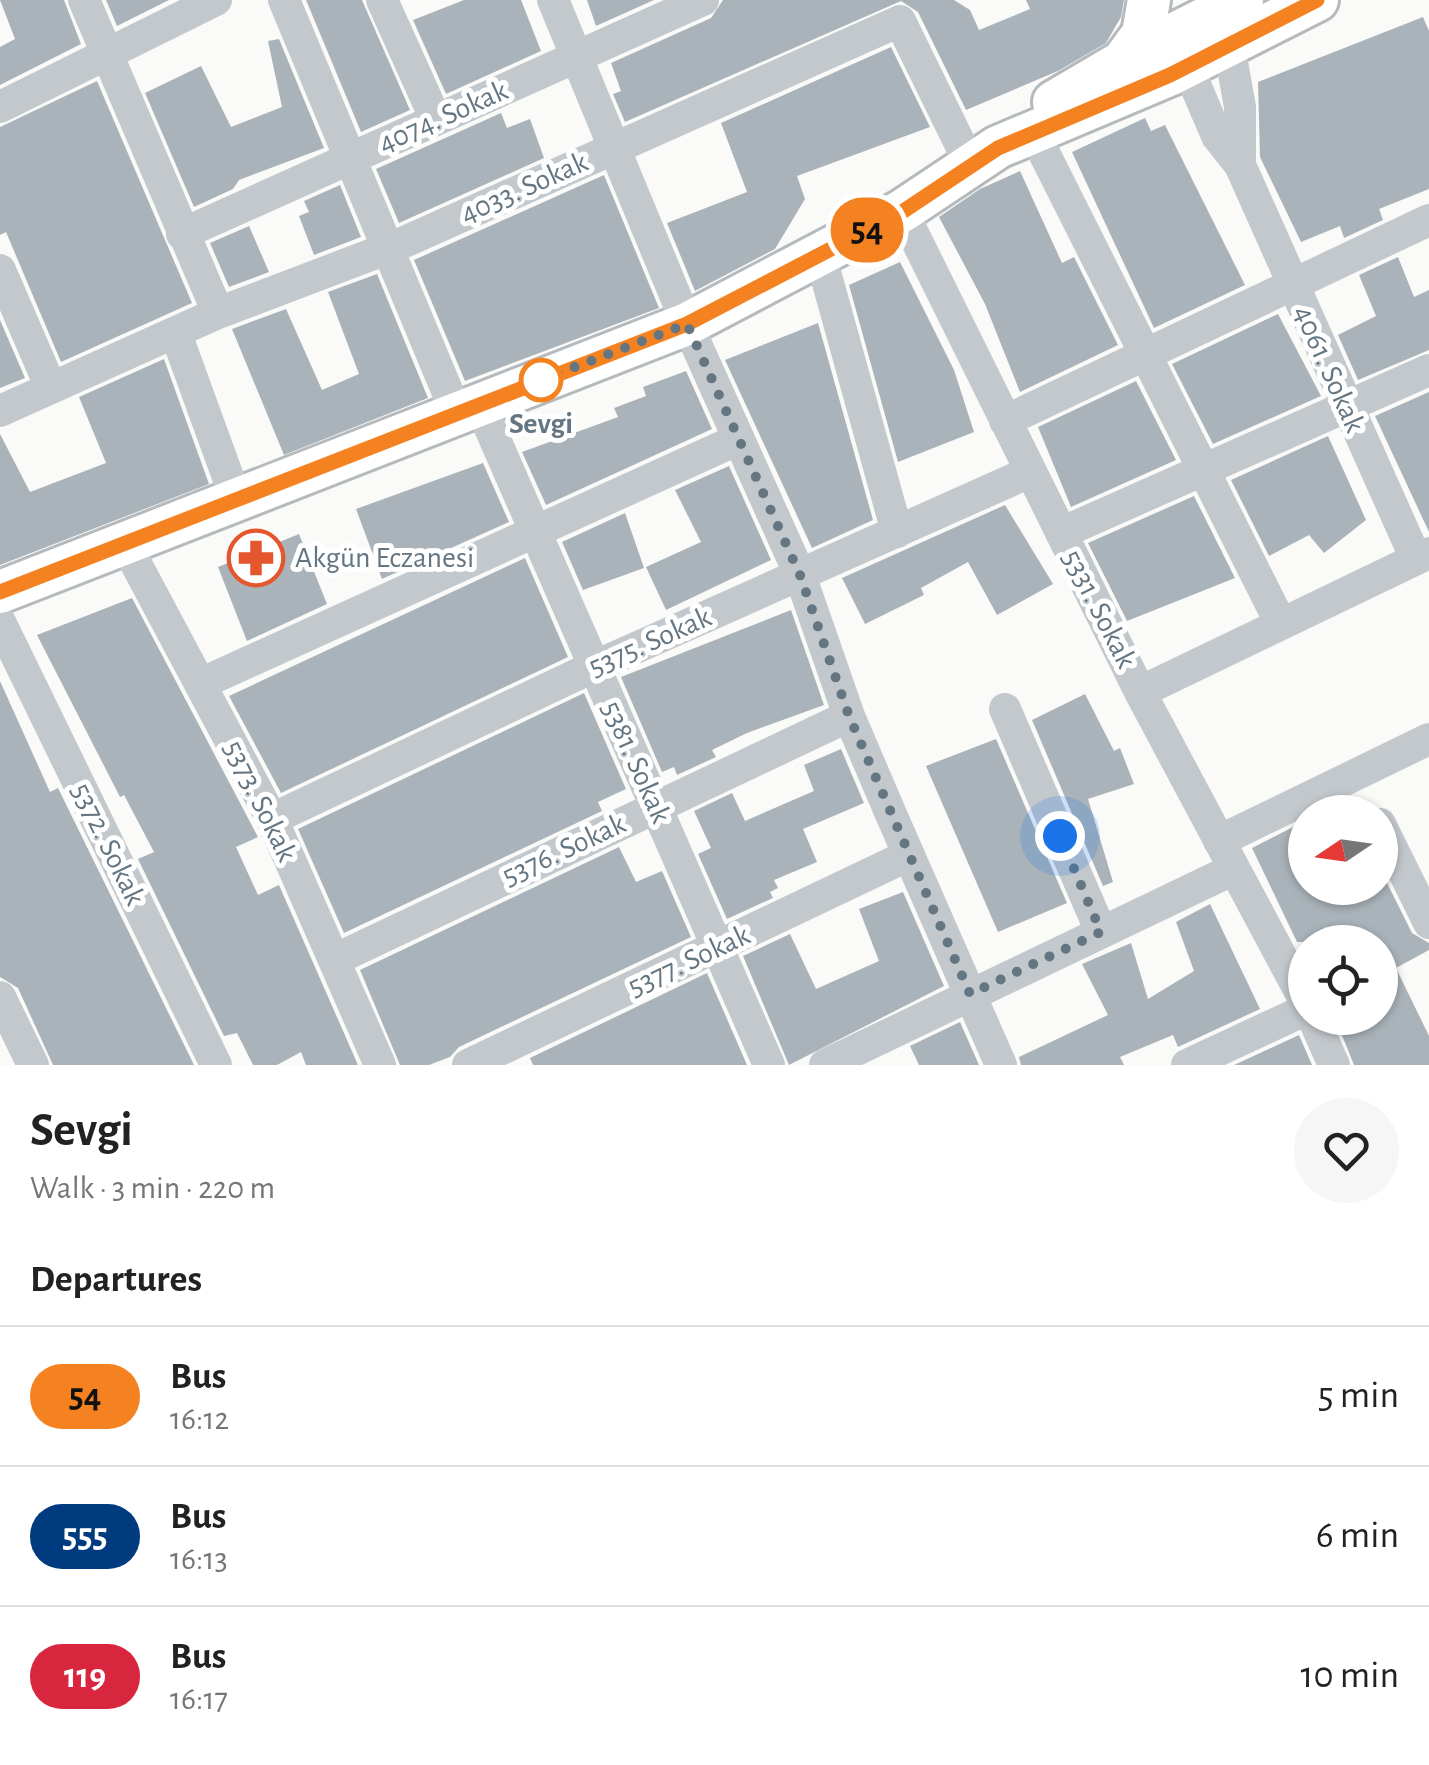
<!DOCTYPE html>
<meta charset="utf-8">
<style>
body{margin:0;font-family:"Alegreya Sans",sans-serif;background:#f6f6f6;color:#222;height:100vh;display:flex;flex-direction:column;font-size:38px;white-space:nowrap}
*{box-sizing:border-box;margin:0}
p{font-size:32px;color:#767676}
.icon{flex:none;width:55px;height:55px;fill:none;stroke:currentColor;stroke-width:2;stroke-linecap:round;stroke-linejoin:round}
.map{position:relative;height:1065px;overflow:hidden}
.sheet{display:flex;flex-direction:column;background:#fff;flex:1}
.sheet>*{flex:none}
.badge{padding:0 20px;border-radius:32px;font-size:35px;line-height:65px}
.needle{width:65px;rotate:257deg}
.controls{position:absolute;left:1288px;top:795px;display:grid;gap:20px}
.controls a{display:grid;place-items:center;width:110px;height:110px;border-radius:50%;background:#fff;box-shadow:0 2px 8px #0004;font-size:50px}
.you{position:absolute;width:50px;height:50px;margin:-25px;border:8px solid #fff;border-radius:50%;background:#1a73e8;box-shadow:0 0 0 15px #1a73e833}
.map>.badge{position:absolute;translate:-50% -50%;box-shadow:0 0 0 5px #fff}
h2{padding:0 30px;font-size:38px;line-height:90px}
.round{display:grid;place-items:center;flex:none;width:105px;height:105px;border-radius:52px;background:#f6f6f6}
.summary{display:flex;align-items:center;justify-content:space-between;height:170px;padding:0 30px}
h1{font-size:48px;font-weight:700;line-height:75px}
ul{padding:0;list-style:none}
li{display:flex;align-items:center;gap:30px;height:140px;padding:0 30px;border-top:2px solid #e0e0e0}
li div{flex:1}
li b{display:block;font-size:38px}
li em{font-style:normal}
li .badge{min-width:110px;font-weight:700;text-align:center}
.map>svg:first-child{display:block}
.building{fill:#aab3b9}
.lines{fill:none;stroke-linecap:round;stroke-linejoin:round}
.major-casing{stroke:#b5babe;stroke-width:48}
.minor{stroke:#c3c8cc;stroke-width:32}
.major{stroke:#fff;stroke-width:42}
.line-casing{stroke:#fff;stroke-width:22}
.line{stroke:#f58220;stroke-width:15}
.walk{stroke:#657683;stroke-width:10;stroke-dasharray:0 18}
.stop-dot{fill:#fff;stroke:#f58220;stroke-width:5}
.labels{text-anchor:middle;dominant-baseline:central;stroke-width:10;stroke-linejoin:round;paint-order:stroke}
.street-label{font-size:30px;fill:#657683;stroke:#fff}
.stop-label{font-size:30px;font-weight:bold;fill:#657683;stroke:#fff}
.poi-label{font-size:30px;fill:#657683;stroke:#fff;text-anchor:start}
</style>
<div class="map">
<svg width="1429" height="1065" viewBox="0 0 1429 1065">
<rect width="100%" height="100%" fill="#fafaf8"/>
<path class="building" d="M0,0H64L81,44L0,85V47L15,39Z
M106,0H169L117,26Z
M306,0H362L410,110L361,132Z
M464,0H521L541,51L446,94L413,20Z
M587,0H654L596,26Z
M723,0H954L970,10L979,30L1030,9L1026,0H1124L1121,17L1106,43L1058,71L966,110L918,12L901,1L625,122L613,94L621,91L611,63L711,18Z
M1423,17L1429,31V189L1379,209L1383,220L1344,238L1340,226L1301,242L1260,157L1258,82Z
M279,39L324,148L239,180L233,189L194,207L145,93L201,66L231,127L282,107L268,41Z
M891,47L930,127L797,176L805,199L775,249L695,291L667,223L747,192L721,123Z
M97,81L192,303L61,362L6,232L0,235V127Z
M501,113L507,128L530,119L544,158L399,223L376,169Z
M1145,118L1151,131L1165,125L1245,285L1154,328L1072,152Z
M1020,171L1062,263L1074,257L1118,345L1020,392L985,304L939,217L980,189Z
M604,175L659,308L465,381L414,260Z
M340,185L361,237L314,255L299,216L309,212L304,201Z
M249,226L269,272L229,287L210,243Z
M1398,257L1414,297L1429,290V350L1358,380L1338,335L1376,316L1359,275Z
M900,262L954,370L974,432L898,462L849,285Z
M377,274L428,398L284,455L232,329L286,309L322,390L359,374L328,292Z
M1278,314L1321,396L1213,444L1172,364Z
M0,320L25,378L0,388Z
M818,323L873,520L812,548L725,360Z
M164,359L209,484L0,565V434L30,492L106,463L79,397Z
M686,371L712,429L546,505L522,452L618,417L614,408L646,396L643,387Z
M1136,381L1176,460L1071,507L1038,427Z
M1429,392V532L1375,416Z
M1328,436L1366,520L1324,553L1309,535L1269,556L1231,480Z
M483,463L509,522L382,579L356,509Z
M729,466L771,560L666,610L646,567L701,542L675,490Z
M1194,496L1235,578L1127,621L1088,543Z
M1005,505L1053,584L997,615L968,562L921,588L924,595L865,624L842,578Z
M625,513L644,568L583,590L562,542Z
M299,534L327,604L247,641L218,567Z
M525,558L568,657L281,793L229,696Z
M132,598L258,837L236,847L258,895L279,885L358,1065H306L301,1052L277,1065H253L237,1033L224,1036L138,859L154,852L124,795L120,797L37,635Z
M791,610L824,705L747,733L712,750L716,757L677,775L674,767L662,772L621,677Z
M0,681L50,792L58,788L194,1065H53L18,988L0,977Z
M584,693L626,789L598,802L602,811L344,933L298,829Z
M1085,694L1114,751L1120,748L1134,784L1088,799L1113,882L1103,886L1032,720Z
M996,739L1067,903L998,932L926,766Z
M841,749L864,803L803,829L817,862L774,880L778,888L770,892L773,898L727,919L698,854L711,848L694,811L732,793L745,821L814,791L804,765Z
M1305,821V888H1380L1385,879L1412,933L1429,943V950L1396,968L1429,1036V1065H1354L1335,1018H1380V942H1297L1252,848Z
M619,847L636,882L662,871L691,937L459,1047L450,1057L429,1065H400L360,970Z
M903,892L944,986L789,1065L743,956L790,934L816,989L879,961L859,909Z
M1210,904L1260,1009L1178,1047L1173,1035L1120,1057L1124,1065H1021L1019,1057L1108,1015L1082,964L1131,943L1148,999L1194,971L1176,922Z
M707,973L747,1065H533L530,1058Z
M960,1022L979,1065H919L910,1046Z
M1299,1035L1312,1065H1234Z"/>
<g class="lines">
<g class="major-casing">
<path id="major" d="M1124,60L1143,34L1149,0
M1054,102L1139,52L1242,0
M0,592L687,324L902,211L998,147L1169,75L1317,0"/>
</g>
<path class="minor" d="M84,0L218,313
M284,0L456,412
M382,0L436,120
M553,0L687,324L800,575L849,716L890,812L1001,1065
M1229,46L1240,107V165
M1187,66L1217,136L1240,165L1416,559
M0,107L216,0
M1034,133L1281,624
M902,211L1140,692L1305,1001
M182,234L703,0
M820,254L897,532
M0,270L51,388
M176,334L236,499
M479,403L769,1065
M0,411L218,313L402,243L900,21L970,164
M1005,421L1429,220
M1061,533L1429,370
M126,545L272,819L380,1065
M0,622L216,1065
M200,684L739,439
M1140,692L1429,553
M1005,709L1101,932
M272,819L593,667L1030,472
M1380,824L1429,923
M1219,841L1429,739
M334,960L849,716
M0,997L33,1065
M1313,1018L1334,1065
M468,1065L909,855
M825,1065L1234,869
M1187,1065L1305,1010"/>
<use href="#major" class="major"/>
</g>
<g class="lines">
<g class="line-casing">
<path id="line" d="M0,592L687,324L902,212L998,148L1170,75L1317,0"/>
</g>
<use href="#line" class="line"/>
<path class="walk" d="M541,380L687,324L800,575L849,716L970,994L1101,932L1060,836"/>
</g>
<defs>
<g id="pharmacy-ring" transform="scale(2.875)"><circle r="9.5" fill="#fff" stroke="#e4572e" stroke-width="1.5"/><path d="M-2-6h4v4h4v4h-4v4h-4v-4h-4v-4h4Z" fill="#e4572e"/></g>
</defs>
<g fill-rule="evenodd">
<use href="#pharmacy-ring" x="256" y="558"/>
</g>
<circle class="stop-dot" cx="541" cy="380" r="20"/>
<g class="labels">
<g class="street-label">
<text transform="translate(443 117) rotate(-24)">4074. Sokak</text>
<text transform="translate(524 188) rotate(-24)">4033. Sokak</text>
<text transform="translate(1329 369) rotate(66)">4061. Sokak</text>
<text transform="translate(1099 609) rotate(63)">5331. Sokak</text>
<text transform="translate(650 642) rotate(-24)">5375. Sokak</text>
<text transform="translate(636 762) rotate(66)">5381. Sokak</text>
<text transform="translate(260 801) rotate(64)">5373. Sokak</text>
<text transform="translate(108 844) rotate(64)">5372. Sokak</text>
<text transform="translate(564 850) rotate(-25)">5376. Sokak</text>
<text transform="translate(689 961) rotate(-25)">5377. Sokak</text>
</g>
<g class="stop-label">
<text x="541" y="424">Sevgi</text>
</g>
<g class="poi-label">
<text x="295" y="558">Akgün Eczanesi</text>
</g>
</g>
</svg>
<div class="controls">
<a><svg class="needle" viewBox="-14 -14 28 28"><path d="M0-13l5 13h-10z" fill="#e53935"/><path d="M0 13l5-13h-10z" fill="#767676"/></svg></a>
<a><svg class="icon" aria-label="locate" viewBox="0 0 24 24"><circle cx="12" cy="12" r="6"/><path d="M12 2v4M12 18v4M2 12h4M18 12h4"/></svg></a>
</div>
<div class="you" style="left:1060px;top:836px"></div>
<b class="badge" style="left:867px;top:230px;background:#f58220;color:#111">54</b>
</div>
<section class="sheet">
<div class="summary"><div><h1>Sevgi</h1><p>Walk · 3 min · 220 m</p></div><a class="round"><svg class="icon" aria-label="heart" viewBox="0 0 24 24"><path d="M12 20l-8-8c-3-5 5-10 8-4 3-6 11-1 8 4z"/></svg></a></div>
<h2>Departures</h2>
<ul>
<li><span class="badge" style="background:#f58220;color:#111">54</span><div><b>Bus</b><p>16:12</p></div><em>5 min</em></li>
<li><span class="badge" style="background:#003b80;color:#fff">555</span><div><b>Bus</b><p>16:13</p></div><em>6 min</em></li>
<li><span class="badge" style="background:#d7263d;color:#fff">119</span><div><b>Bus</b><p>16:17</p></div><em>10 min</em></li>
</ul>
</section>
